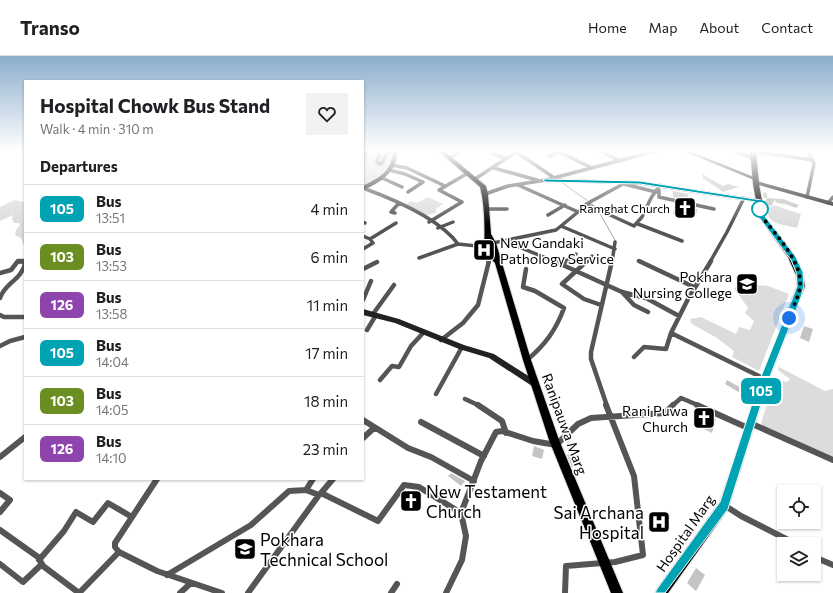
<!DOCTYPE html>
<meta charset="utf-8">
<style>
body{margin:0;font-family:Commissioner,sans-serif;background:#f2f2f2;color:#202124;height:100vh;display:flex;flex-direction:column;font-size:15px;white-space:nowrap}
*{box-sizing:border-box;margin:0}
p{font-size:13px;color:#757577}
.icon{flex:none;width:22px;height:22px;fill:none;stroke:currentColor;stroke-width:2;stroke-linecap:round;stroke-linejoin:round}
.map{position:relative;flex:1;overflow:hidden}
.sheet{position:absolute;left:24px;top:24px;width:340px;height:400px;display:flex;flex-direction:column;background:#fff;border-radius:0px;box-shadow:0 1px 3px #0004}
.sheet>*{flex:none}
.badge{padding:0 8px;border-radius:6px;font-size:14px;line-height:26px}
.tools{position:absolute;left:777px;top:429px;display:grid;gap:8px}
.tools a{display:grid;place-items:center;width:44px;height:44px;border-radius:0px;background:#fff;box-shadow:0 1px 3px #0004;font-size:20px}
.you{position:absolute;width:20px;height:20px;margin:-10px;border:3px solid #fff;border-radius:50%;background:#1a73e8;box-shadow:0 0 0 6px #1a73e833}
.map>.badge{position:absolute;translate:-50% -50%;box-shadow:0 0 0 2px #fff}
h2{padding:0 16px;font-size:15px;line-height:36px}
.round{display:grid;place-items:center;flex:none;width:42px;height:42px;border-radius:0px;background:#f2f2f2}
.summary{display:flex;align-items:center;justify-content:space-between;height:68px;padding:0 16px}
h1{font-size:19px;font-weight:700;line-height:30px}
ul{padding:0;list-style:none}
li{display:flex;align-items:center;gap:12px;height:48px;padding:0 16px;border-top:1px solid #e0e0e0}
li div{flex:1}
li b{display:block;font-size:15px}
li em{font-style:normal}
li .badge{min-width:44px;font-weight:700;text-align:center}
header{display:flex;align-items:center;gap:24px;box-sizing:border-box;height:56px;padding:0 20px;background:#fff;border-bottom:1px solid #e0e0e0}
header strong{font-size:19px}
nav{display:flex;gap:22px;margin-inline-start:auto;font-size:14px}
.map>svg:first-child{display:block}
.green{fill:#dcdcdc}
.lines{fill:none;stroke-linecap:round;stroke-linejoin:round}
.stream{stroke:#a3a3a3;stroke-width:1}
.building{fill:#c4c4c4}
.primary-casing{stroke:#dbdbdb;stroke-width:2}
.minor-far2{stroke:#555;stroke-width:3.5}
.minor-far1{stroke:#555;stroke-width:4.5}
.minor{stroke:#555;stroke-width:6}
.secondary{fill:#222;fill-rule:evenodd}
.primary{fill:#000;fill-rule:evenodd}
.line{fill:#00a3b4;stroke:#fff}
.walk{stroke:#000;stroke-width:4;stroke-dasharray:0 7.2}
.stop-dot{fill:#fff;stroke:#00a3b4;stroke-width:2}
.labels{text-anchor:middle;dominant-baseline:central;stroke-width:3;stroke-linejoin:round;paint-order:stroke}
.far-poi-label{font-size:12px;fill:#000;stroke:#fff;text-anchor:end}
.poi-label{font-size:14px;fill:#000;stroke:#fff;text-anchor:end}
.street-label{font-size:14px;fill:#000;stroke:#fff}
.near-poi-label{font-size:17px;fill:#000;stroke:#fff;text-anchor:start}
</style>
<header>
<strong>Transo</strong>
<nav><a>Home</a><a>Map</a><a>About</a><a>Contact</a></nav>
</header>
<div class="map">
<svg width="833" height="537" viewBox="0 0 833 537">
<rect width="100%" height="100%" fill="#fff"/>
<path class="green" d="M363,94H396L392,108L383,119L363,130Z
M428,141L443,148L436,153V157L426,159L405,149L411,145L417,147Z
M14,144L25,146V192L21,182L15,179L16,174L20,169L19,167H14L12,163L13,159L0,165V151Z
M774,149L801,158L797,172C779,167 769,170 765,150L771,151Z
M744,228L768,230L789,238L759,315L732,301L734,295L717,282L692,268L690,263L701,261L736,278L739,271L750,274L754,265L745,257L748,252L734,232Z
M779,311L825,335L833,333V405L761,370L762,364L775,323L787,326L790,323L778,314Z"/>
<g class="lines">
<path class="stream" d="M560,125L596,151
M598,154L616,186"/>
</g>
<path class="building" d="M702,118L723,130L728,128L739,131L723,136L706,124L703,123Z
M673,135L688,138L687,144L673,141Z
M763,136L767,137V142L783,143L799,149L796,152L785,148L777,147L775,144L771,150L764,148L767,142H764Z
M675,148L697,153L696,159L687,158L686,162L673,158Z
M804,270L813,273L809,286L800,282Z
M727,324L754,339L752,344L725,328Z
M709,359L716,363L712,377L704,373Z
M534,390L544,394L542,403L532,400Z
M569,398L573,405L579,403L581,408L572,411L567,399Z
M451,417L465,425L461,430L448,420Z
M696,512L705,519L696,535L687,527Z"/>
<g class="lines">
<g class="primary-casing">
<path id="primary" d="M437,94H443L486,130L488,138L491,178L496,187L531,304L559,384L623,537H611L549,384L523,304L495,207L484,195C485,174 485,151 480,131Z
M750,94H756L759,128L765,161L795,200L803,219L805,230L769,323L728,453L668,537H655L657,533L720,446L761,323L797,230L796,219L788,201L759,161L753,128Z"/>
</g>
<path class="minor-far2" d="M380,94L377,106L379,108L382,107L389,94
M489,94L492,97L505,102
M599,94L620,105
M731,94L753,102
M515,95L553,121
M752,95L813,104
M559,96L592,112
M549,100L560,95
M363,101L370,94
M450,102L463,94
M392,109L407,112L445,130
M494,112L537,124
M389,114L405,118L423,126
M382,122L402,131
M475,123L519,94
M546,124L640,127L759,145
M624,128L656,136
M518,129L576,155
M363,132C393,143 439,162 458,188
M659,134V141L714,153
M408,136L423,126
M485,138L508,130L546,124L659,94
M807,141L814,108L808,94
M828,147L833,141
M586,148L634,170L642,161L651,142L660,129
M486,153H507
M395,157L391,156L399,147
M548,159L565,149
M363,166L365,167
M429,166L462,146L439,134L468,117
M638,168L682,185
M438,172L453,166
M363,180L370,183L396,167
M504,185L556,206
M493,187L556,174L561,170
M363,193L373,187L370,183
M615,193L561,170L590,146L623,128
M419,202L458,188L486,191
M639,205L641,206
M17,206H24
M488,206L490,199
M565,206L576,198
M586,206L592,200
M612,206L615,186
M710,206L727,176L744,142"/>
<path class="minor-far1" d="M554,205L622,236L646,242L679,260
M587,205L562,228L584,243L601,249
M639,205L694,231
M711,205L688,243L671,277L765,323
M562,208L566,205
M363,213L377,206
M526,213L523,231L535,235L564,252C556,274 545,289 527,304
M0,217L11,214L18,205H23L25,208
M622,236L634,249L648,256
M0,242C5,227 21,224 25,208
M363,244L371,225
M373,258L394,229
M0,259L4,261H25
M367,274L376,259
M441,284L463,267L478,249L489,205
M0,290L10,285L25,281
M634,301L644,291L666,293L671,277
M380,324L392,310L399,311L411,290L424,276
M436,338L462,291
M465,343L480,350
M607,350L591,303V296L612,205
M672,350L681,342L700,350"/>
<path class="minor" d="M478,349L502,365L506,377
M697,349L748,372
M363,364L408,392L431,401L474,425
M421,366L484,400
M750,367L833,404
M363,382L374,372
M0,401L25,381
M306,434L313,423
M0,437L10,444L0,456
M321,437L333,423
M724,449L741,460L796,488
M0,474L38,501L43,510L79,537
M119,496L157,515L222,537
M119,496L115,491V487L157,423
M814,499L819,503L833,509
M39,504L64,475L76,456L93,466L108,447L132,461
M0,508L23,526L42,508
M167,519L251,469L289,435L306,434L319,439L321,437L378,465L404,429L419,431L461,457
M79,537L119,496
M180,537L191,527
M248,537L319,439
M391,537L397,528
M446,537L462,504L466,480L461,457L481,405L496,376L502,375L533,385L556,389L578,368L591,362L665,357L673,349
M565,537L566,510L615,506L643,499L634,420L606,349"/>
<path class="secondary" d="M394,94H398C397,99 397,105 394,110C389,121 374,130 363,134V130C372,125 384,120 389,110C392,105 392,99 394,94Z
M681,94H687L759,123L758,124H754Z
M757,125L833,146V150L755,128L754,127Z
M363,253L399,263L464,289L494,298L538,326L539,328L538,330L535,331L532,330L489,302L459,293L395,267L363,259Z"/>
<use href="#primary" class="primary"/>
</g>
<linearGradient id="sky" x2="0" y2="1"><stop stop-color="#8cadcc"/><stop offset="0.56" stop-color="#fff"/><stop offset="1" stop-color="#fff" stop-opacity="0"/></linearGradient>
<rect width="833" height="169" fill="url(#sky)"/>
<path class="line" d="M544,123L640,125L761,144L764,159L796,201L803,216L804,230L801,241L769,323L728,453L665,537H655L657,533L720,446L760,323L793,241L797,230L796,216L791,204L758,160L756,146L640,128L546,126L543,124Z"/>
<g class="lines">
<path class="walk" d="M760,153L761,160C775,177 803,207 800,230C799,241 792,252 789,262"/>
</g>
<defs>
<g id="church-square" transform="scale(1.15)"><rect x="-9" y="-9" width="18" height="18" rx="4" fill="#000" stroke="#fff"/><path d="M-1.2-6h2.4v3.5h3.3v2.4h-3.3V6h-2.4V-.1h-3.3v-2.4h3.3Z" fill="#fff"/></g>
<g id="hospital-square" transform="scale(1.15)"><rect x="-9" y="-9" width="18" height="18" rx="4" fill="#000" stroke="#fff"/><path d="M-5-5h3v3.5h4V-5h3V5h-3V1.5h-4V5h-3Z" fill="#fff"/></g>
<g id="university-square" transform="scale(1.15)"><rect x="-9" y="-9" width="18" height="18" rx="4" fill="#000" stroke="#fff"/><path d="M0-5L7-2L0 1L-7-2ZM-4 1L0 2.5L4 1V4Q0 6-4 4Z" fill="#fff"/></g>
</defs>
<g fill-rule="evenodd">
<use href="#church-square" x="685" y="152"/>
<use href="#hospital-square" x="484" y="194"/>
<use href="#university-square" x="747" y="228"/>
<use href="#church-square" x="704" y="362"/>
<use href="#church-square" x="411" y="445"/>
<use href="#hospital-square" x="659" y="466"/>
<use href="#university-square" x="245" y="493"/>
</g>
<circle class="stop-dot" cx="760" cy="153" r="8"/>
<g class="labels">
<g class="far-poi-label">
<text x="670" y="152">Ramghat Church</text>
</g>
<g class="poi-label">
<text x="500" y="186" text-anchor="start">New Gandaki<tspan x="500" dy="16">Pathology Service</tspan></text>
<text x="732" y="220">Pokhara<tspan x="732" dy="16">Nursing College</tspan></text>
<text x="688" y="354">Rani Puwa<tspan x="688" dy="16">Church</tspan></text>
</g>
<g class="street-label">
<text transform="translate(565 368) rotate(70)">Ranipauwa Marg</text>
<text transform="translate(685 477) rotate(-55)">Hospital Marg</text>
</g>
<g class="near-poi-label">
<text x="426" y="435">New Testament<tspan x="426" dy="20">Church</tspan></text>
<text x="644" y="456" text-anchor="end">Sai Archana<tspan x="644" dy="20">Hospital</tspan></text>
<text x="260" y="483">Pokhara<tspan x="260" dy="20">Technical School</tspan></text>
</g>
</g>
</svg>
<div class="tools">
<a><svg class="icon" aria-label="locate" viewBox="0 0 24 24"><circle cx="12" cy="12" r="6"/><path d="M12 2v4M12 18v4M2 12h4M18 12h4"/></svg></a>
<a><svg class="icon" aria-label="layers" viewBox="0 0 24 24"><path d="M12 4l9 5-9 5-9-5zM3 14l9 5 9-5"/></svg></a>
</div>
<div class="you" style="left:789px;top:262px"></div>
<b class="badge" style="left:761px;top:335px;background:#00a3b4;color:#fff">105</b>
<section class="sheet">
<div class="summary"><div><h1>Hospital Chowk Bus Stand</h1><p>Walk · 4 min · 310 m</p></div><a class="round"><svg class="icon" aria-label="heart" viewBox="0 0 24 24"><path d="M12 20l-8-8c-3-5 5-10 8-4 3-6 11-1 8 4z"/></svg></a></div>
<h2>Departures</h2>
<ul>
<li><span class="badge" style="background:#00a3b4;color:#fff">105</span><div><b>Bus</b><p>13:51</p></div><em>4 min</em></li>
<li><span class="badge" style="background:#6b8e23;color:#fff">103</span><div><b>Bus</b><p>13:53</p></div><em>6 min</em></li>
<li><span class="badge" style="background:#8e44ad;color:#fff">126</span><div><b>Bus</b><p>13:58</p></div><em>11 min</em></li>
<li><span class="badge" style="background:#00a3b4;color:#fff">105</span><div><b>Bus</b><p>14:04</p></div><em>17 min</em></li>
<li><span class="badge" style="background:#6b8e23;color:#fff">103</span><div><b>Bus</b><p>14:05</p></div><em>18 min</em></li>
<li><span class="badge" style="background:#8e44ad;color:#fff">126</span><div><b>Bus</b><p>14:10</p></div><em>23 min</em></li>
</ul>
</section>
</div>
